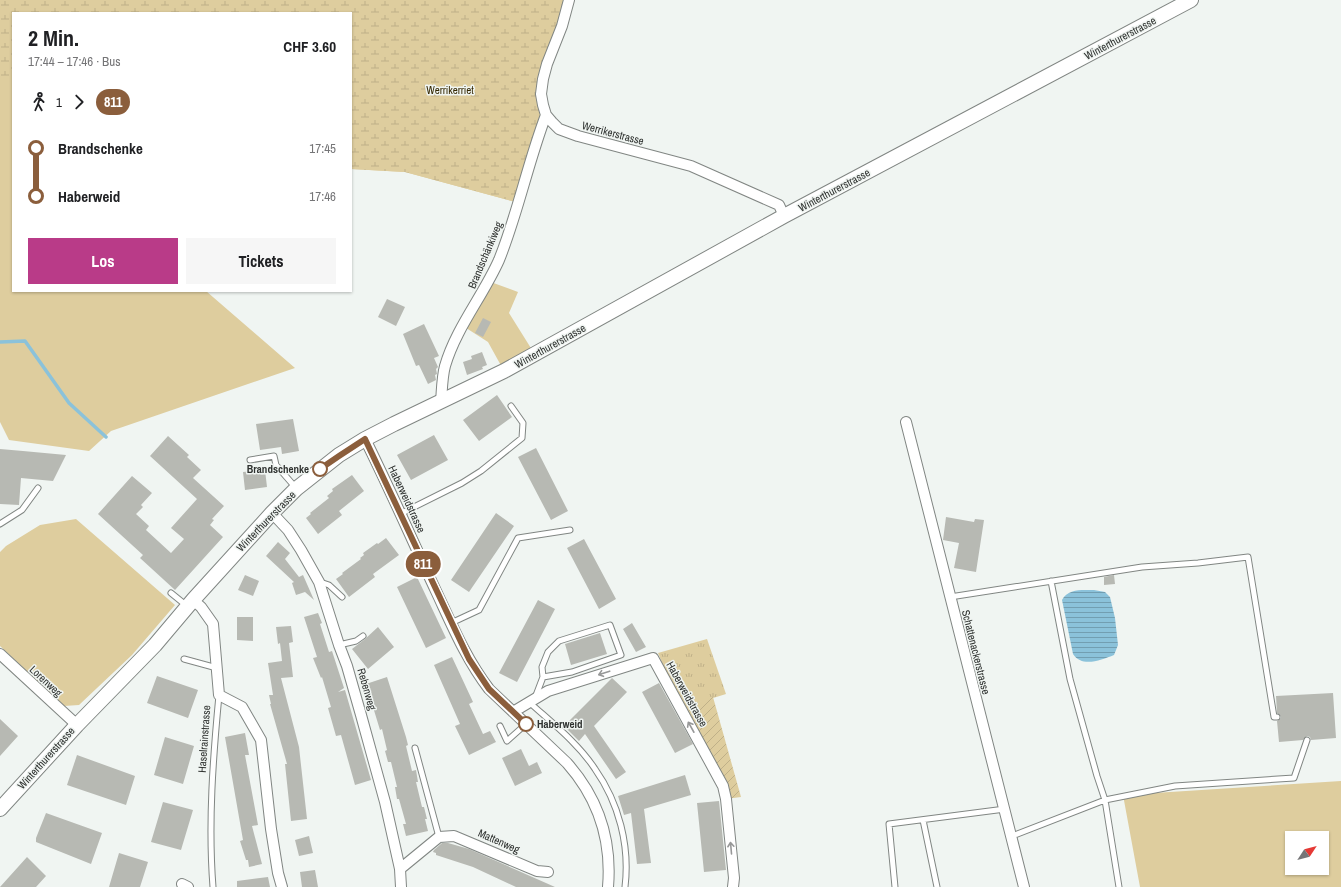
<!DOCTYPE html>
<html lang="de">
<meta charset="utf-8">
<style>
body{margin:0;font-family:"Archivo Narrow",sans-serif;background:#f6f6f6;color:#202124;height:100vh;display:flex;flex-direction:column;font-size:15px;white-space:nowrap}
*{box-sizing:border-box;margin:0}
p{font-size:13px;color:#757577}
.icon{flex:none;width:22px;height:22px;fill:none;stroke:currentColor;stroke-width:2;stroke-linecap:round;stroke-linejoin:round}
.map{position:relative;flex:1;overflow:hidden}
.sheet{position:absolute;left:12px;top:12px;width:340px;height:280px;display:flex;flex-direction:column;background:#fff;border-radius:0px;box-shadow:0 1px 3px #0004}
.sheet>*{flex:none}
.badge{padding:0 8px;border-radius:13px;font-size:14px;line-height:26px}
.needle{width:26px;rotate:54deg}
.controls{position:absolute;left:1285px;top:831px;display:grid;gap:8px}
.controls a{display:grid;place-items:center;width:44px;height:44px;border-radius:0px;background:#fff;box-shadow:0 1px 3px #0004;font-size:20px}
.map>.badge{position:absolute;translate:-50% -50%;box-shadow:0 0 0 2px #fff}
.legs{display:flex;align-items:center;gap:6px;height:44px;padding:0 16px;font-size:13px}
.legs p{margin-inline-start:auto}
.headline{display:flex;align-items:center;justify-content:space-between;height:68px;padding:0 16px}
h1{font-size:22px;font-weight:700;line-height:30px}
.primary-button{display:flex;gap:8px;margin-top:auto;padding:8px 16px}
.primary-button a{flex:1;height:46px;border-radius:0px;background:#b93b88;color:#fff;font-size:16px;font-weight:700;line-height:46px;text-align:center}
.primary-button a+a{background:#f6f6f6;color:#202124}
ul{padding:0 16px;list-style:none}
li{display:flex;align-items:center;gap:14px;height:48px;font-size:15px}
li i{display:grid;place-items:center;width:6px;height:100%;margin:0 5px;background:currentColor}
li i::after{content:'';width:10px;height:10px;margin:-5px;border:3px solid;border-radius:50%;background:#fff}
li p{margin-inline-start:auto}
li:first-child i{background:linear-gradient(#0000 50%,currentColor 0)}
li:last-child i{background:linear-gradient(currentColor 50%,#0000 0)}
.map>svg:first-child{display:block}
.grass{fill:#decd9e;fill-rule:evenodd}
.wetland{fill:url(#wetland-marsh)}
.park{fill:url(#park-tufts)}
.garden{fill:url(#garden-furrows)}
.water{fill:url(#water-rules)}
.lines{fill:none;stroke-linecap:round;stroke-linejoin:round}
.stream{stroke:#8bc2da;stroke-width:3.5}
.building{fill:#b7b9b3}
.service-casing{stroke:#818683;stroke-width:7}
.minor-casing{stroke:#818683;stroke-width:12}
.secondary-casing{stroke:#818683;stroke-width:16}
.service{stroke:#fff;stroke-width:5}
.minor{stroke:#fff;stroke-width:10}
.secondary{stroke:#fff;stroke-width:14}
.oneway{stroke:#979898}
.line-1-casing{stroke:#fff;stroke-width:9}
.line-1{stroke:#8b5e3c;stroke-width:6}
.stop-1-dot{fill:#fff;stroke:#8b5e3c;stroke-width:2}
.labels{text-anchor:middle;dominant-baseline:central;stroke-width:3;stroke-linejoin:round;paint-order:stroke}
.street-label{font-size:11px;fill:#2f3230;stroke:#f0f5f2}
.park-label{font-size:11px;fill:#342700;stroke:#f0f5f2}
.stop-label{font-size:11px;font-weight:bold;fill:#2f3230;stroke:#f0f5f2;text-anchor:end}
</style>
<div class="map">
<svg width="1341" height="887" viewBox="0 0 1341 887">
<defs>
<pattern id="wetland-marsh" width="20" height="14" patternUnits="userSpaceOnUse"><rect width="20" height="14" fill="#decd9e"/><path d="M1 5h8M5 5V1M11 12h8M15 12V8" fill="none" stroke="#bfb088"/></pattern>
<pattern id="park-tufts" width="24" height="20" patternUnits="userSpaceOnUse"><rect width="24" height="20" fill="#decd9e"/><path d="M3 7l-1-3M5 7V3M7 7l1-3M15 17l-1-3M17 17v-4M19 17l1-3" fill="none" stroke="#bfb088"/></pattern>
<pattern id="garden-furrows" width="10" height="10" patternUnits="userSpaceOnUse"><rect width="10" height="10" fill="#decd9e"/><path d="M-1 1l2-2M0 10L10 0M9 11l2-2" fill="none" stroke="#bfb088"/></pattern>
<pattern id="water-rules" width="6" height="5" patternUnits="userSpaceOnUse"><rect width="6" height="5" fill="#8bc2da"/><path d="M0 2.5h6" fill="none" stroke="#729eb1"/></pattern>
</defs>
<rect width="100%" height="100%" fill="#f0f5f2"/>
<path class="grass" d="M0,0H569L555,44L519,203L405,172L351,169V13H13V291H206L295,368L111,431L89,451L9,440L0,422Z
M488,281L518,292L509,313L534,353L504,371L488,342L463,326Z
M76,519L175,605L132,655L79,705L64,706L0,646V552L6,546L40,525Z
M1341,781V887H1140L1123,795ZM1292,838H1322V868H1292Z"/>
<path class="wetland" d="M0,0H569L543,79L546,115L519,203L405,172L351,169V13H13V76H0Z"/>
<path class="park" d="M707,639L726,694L681,708L658,653Z"/>
<path class="garden" d="M713,697L741,797L726,799L681,708Z"/>
<path class="water" d="M1094,590L1105,592L1110,597L1115,618L1118,645L1114,655C1101,660 1082,668 1073,654L1062,600C1068,588 1083,590 1094,590Z"/>
<g class="lines">
<path class="stream" d="M0,342L25,341L69,403L106,437"/>
</g>
<path class="building" d="M387,299L405,307L396,326L378,317Z
M483,318L491,322L483,337L475,333Z
M424,324L439,356L434,358L438,367L436,369L437,374L435,375L436,380L428,384L419,365L416,366L403,334Z
M482,352L487,365L482,367L483,369L467,375L463,362L472,359L471,356Z
M497,395L512,417L479,441L463,420Z
M293,419L299,451L282,454L281,447L260,450L256,424Z
M434,435L448,460L411,480L397,455Z
M168,436L189,455L187,457L201,470L193,478L224,506L212,519L214,520L210,525L223,537L175,590L140,558L143,555L98,514L132,476L152,493L141,505L143,507L136,514L149,526L146,530L171,553L184,539L171,528L197,499L150,456Z
M536,448L568,511L551,520L518,457Z
M0,449L23,451L66,455L53,481L21,478L19,505L0,504Z
M265,470L267,487L245,490L243,472Z
M352,475L364,491L339,511L342,515L318,534L306,518L311,514L310,513L329,498L327,496L333,491L332,489Z
M496,513L514,526L469,592L451,580Z
M946,517L974,522L975,519L984,520L976,572L954,568L959,543L943,540Z
M386,538L399,555L373,574L375,577L349,597L336,579L343,574L342,573L361,559L360,558L364,555L363,553L377,543L378,544Z
M584,539L616,599L599,609L567,548Z
M278,542L290,553L285,559L299,577L303,575L314,600L305,592L296,595L292,583L294,582L266,556Z
M245,575L259,581L253,596L238,590Z
M1114,575L1115,584L1104,585V577Z
M417,577L446,638L426,648L397,587Z
M538,600L555,609L517,682L499,673Z
M318,613L322,623L320,624L329,652L332,651L344,688L338,692L345,690L371,780L355,785L341,735L336,736L328,708L331,707L322,677L321,678L313,658L317,657L304,617Z
M237,617H253V641L237,640Z
M632,623L646,647L636,652L623,629Z
M291,626L293,642L289,643L293,677L281,678L299,747L307,819L291,821L285,764H287L270,704H271L269,695H273L268,663L282,661L280,643L278,644L276,627Z
M378,627L394,647L368,669L352,649L365,639Z
M600,633L607,654L571,665L565,644Z
M452,657L473,702L469,704L483,734L490,731L496,742L469,755L455,726L460,724L434,665Z
M157,676L198,690L188,718L147,703Z
M387,677L406,737L408,745L406,746L412,771L416,770L418,782H416L422,807H424L427,819H425L428,831L406,836L403,824H406L399,799H397L395,787H397L391,762H388L385,751L387,750L382,729L380,730L366,684Z
M612,678L627,692L594,726L626,772L616,779L585,734L579,741L564,726Z
M659,683L693,744L675,753L642,692Z
M1333,693L1336,738L1311,740L1310,737L1307,736L1303,740L1279,742L1277,721L1280,719L1281,717L1277,713L1276,696Z
M0,719L18,736L0,756Z
M245,733L249,755H245L258,825L252,826L262,864L249,867L248,860H246L240,841L243,840L225,737Z
M165,737L194,746L183,784L154,775Z
M521,749L529,766L537,762L542,773L515,786L502,758Z
M77,755L135,776L126,805L67,785Z
M685,775L691,795L644,809L651,863L637,864L631,813L624,815L618,796Z
M719,801L726,870L704,872L697,803Z
M163,802L193,810L181,850L151,842Z
M46,813L102,833L91,864L36,842V838Z
M309,836L313,853L299,856L295,840Z
M442,843H448L469,849L555,887H516L473,867L436,855V853L433,852L434,850Z
M119,853L148,862L140,887H109Z
M27,857L46,876L36,887H0Z
M315,870L318,887H302L300,872Z
M268,877L270,887H237V881Z"/>
<g class="lines">
<g class="service-casing">
<path id="service" d="M250,460L274,456L276,465L296,488
M400,514L462,483L481,471L522,438L523,423L511,406
M0,524L22,510L38,488
M1051,581L1070,679L1097,776L1105,800L1119,887
M320,582L329,585L342,597
M171,593L187,606
M950,597L1142,567L1198,563L1248,557L1274,717H1277
M451,623L479,610L518,538L570,530
M339,645L356,641L363,636
M184,659L217,668
M535,698L543,677L572,672L621,655L610,625L559,641L548,652L542,667L543,677
M529,702C552,723 578,743 595,769C619,803 630,846 625,887
M500,726L507,741L526,724
M415,748L439,837
M923,820L937,887
M1012,836L1105,800L1175,786L1294,778L1307,740
M213,887C208,823 213,758 219,695
M895,887L889,824L1005,809"/>
</g>
<g class="minor-casing">
<path id="minor" d="M569,0L562,26L547,64L543,79L541,94L543,105L546,115L552,122L559,129L578,136L691,166L779,205L784,216
M441,402C442,390 442,377 445,366C456,328 483,296 499,260C518,213 528,162 546,115
M906,422L1024,887
M365,439C390,489 412,540 436,591C452,625 466,659 489,689L567,763C598,798 612,840 608,887
M272,513L288,530L301,550L319,582L339,645L347,666L361,715L385,802L400,869L401,887
M193,600L201,607L213,624L219,695L242,707L261,740L271,829L278,873L282,887
M0,654L77,725
M513,712L548,691L653,658L723,786L726,799L734,878L733,887
M400,869L439,837L454,836L537,871L548,872
M182,884L188,887"/>
</g>
<g class="secondary-casing">
<path id="secondary" d="M0,809L77,725L155,645L193,600L272,513L296,489L339,455L365,439L394,424L504,371L784,216L1191,0"/>
</g>
<use href="#service" class="service"/>
<use href="#minor" class="minor"/>
<use href="#secondary" class="secondary"/>
</g>
<defs><path id="oneway-shaft" d="M-6 0H5M1.5-3L5.5 0L1.5 3" fill="none" stroke-width="1.6" stroke-linecap="round" stroke-linejoin="round"/></defs>
<g class="oneway">
<use href="#oneway-shaft" transform="translate(604 673) rotate(162)"/>
<use href="#oneway-shaft" transform="translate(691 727) rotate(-119)"/>
<use href="#oneway-shaft" transform="translate(731 848) rotate(-95)"/>
</g>
<g class="lines">
<g class="line-1-casing">
<path id="line-1" d="M320,469L339,456L365,439L469,659L489,689L526,724"/>
</g>
<use href="#line-1" class="line-1"/>
</g>
<g class="stop-1-dot">
<circle cx="320" cy="469" r="7"/>
<circle cx="526" cy="724" r="7"/>
</g>
<g class="labels">
<g class="street-label">
<text transform="translate(1120 38) rotate(-28)">Winterthurerstrasse</text>
<text transform="translate(613 133) rotate(15)">Werrikerstrasse</text>
<text transform="translate(834 190) rotate(-28)">Winterthurerstrasse</text>
<text transform="translate(485 255) rotate(-67)">Brandschänkiweg</text>
<text transform="translate(550 346) rotate(-29)">Winterthurerstrasse</text>
<text transform="translate(407 499) rotate(65)">Haberweidstrasse</text>
<text transform="translate(266 521) rotate(-46)">Winterthurerstrasse</text>
<text transform="translate(976 652) rotate(76)">Schattenackerstrasse</text>
<text transform="translate(46 681) rotate(43)">Lorenweg</text>
<text transform="translate(367 689) rotate(74)">Rebenweg</text>
<text transform="translate(687 694) rotate(61)">Haberweidstrasse</text>
<text transform="translate(204 739) rotate(-86)">Haselrainstrasse</text>
<text transform="translate(46 758) rotate(-48)">Winterthurerstrasse</text>
<text transform="translate(499 841) rotate(24)">Mattenweg</text>
</g>
<g class="park-label">
<text x="450" y="90">Werrikerriet</text>
</g>
<g class="stop-label">
<text x="309" y="469">Brandschenke</text>
<text x="537" y="724" text-anchor="start">Haberweid</text>
</g>
</g>
</svg>
<div class="controls">
<a><svg class="needle" viewBox="-14 -14 28 28"><path d="M0-13l5 13h-10z" fill="#e53935"/><path d="M0 13l5-13h-10z" fill="#757577"/></svg></a>
</div>
<b class="badge" style="left:423px;top:564px;background:#8b5e3c;color:#fff">811</b>
<section class="sheet">
<div class="headline"><div><h1>2 Min.</h1><p>17:44 – 17:46 · Bus</p></div><b>CHF 3.60</b></div>
<div class="legs"><svg class="icon" aria-label="walk" viewBox="0 0 24 24"><circle cx="13" cy="4" r="2"/><path d="M13 8l-2 6 4 7M11 14l-3 7M7 12l3-4h3l4 4"/></svg>1<svg class="icon" aria-label="forward" viewBox="0 0 24 24"><path d="M9 5l7 7-7 7"/></svg><b class="badge" style="background:#8b5e3c;color:#fff">811</b></div>
<ul>
<li><i style="color:#8b5e3c"></i><b>Brandschenke</b><p>17:45</p></li>
<li><i style="color:#8b5e3c"></i><b>Haberweid</b><p>17:46</p></li>
</ul>
<div class="primary-button"><a>Los</a><a>Tickets</a></div>
</section>
</div>
